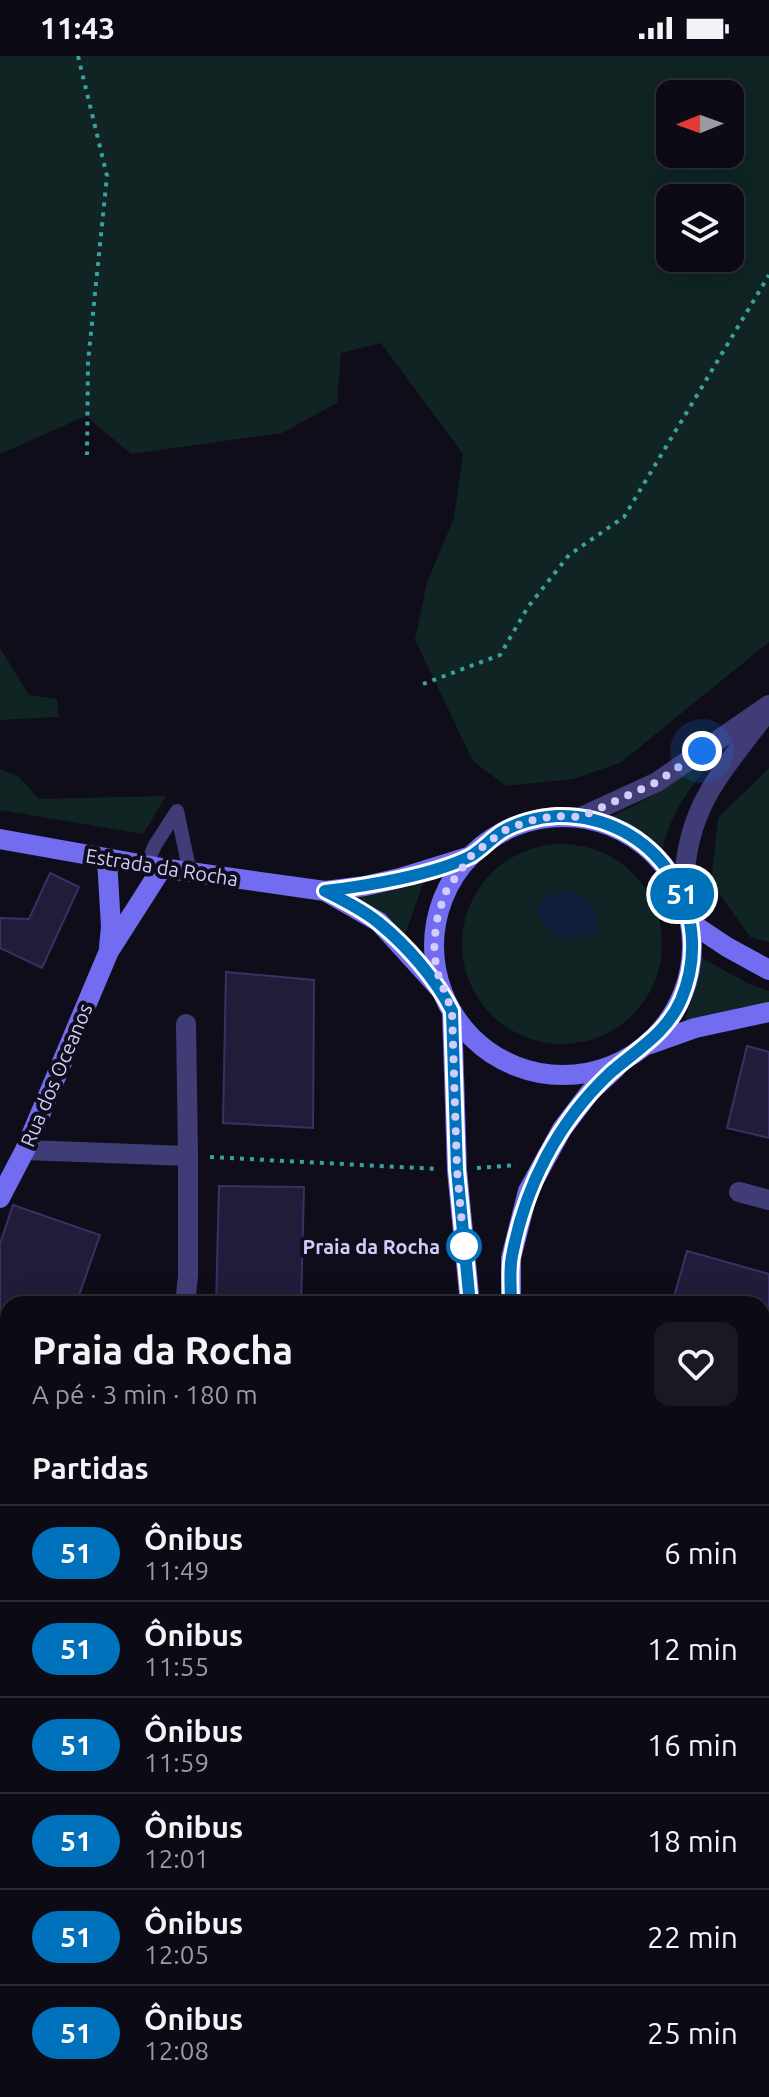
<!DOCTYPE html>
<html lang="pt">
<meta charset="utf-8">
<style>
body{margin:0;font-family:Ubuntu,sans-serif;background:#1a1822;color:#f1f3f6;height:100vh;display:flex;flex-direction:column;font-size:30px;white-space:nowrap}
*{box-sizing:border-box;margin:0}
p{font-size:26px;color:#9a9aa0}
.icon{flex:none;width:44px;height:44px;fill:none;stroke:currentColor;stroke-width:2;stroke-linecap:round;stroke-linejoin:round}
.map{position:relative;flex:1;overflow:hidden}
.drawer{position:absolute;left:0px;top:1240px;width:770px;height:802px;display:flex;flex-direction:column;background:#0c0a14;border-radius:24px 24px 0 0;box-shadow:0 8px 32px #0002,0 0 0 2px #2c2b34}
.drawer>*{flex:none}
.badge{padding:0 16px;border-radius:26px;font-size:28px;line-height:52px}
.needle{width:52px;rotate:269deg}
.fabs{position:absolute;left:656px;top:24px;display:grid;gap:16px}
.fabs a{display:grid;place-items:center;width:88px;height:88px;border-radius:16px;background:#0c0a14;box-shadow:0 8px 32px #0002,0 0 0 2px #2c2b34;font-size:40px}
.you{position:absolute;width:40px;height:40px;margin:-20px;border:6px solid #fff;border-radius:50%;background:#1a73e8;box-shadow:0 0 0 12px #1a73e833}
.map>.badge{position:absolute;translate:-50% -50%;box-shadow:0 0 0 4px #fff}
h2{padding:0 32px;font-size:30px;line-height:72px}
.round{display:grid;place-items:center;flex:none;width:84px;height:84px;border-radius:16px;background:#1a1822}
.summary{display:flex;align-items:center;justify-content:space-between;height:136px;padding:0 32px}
h1{font-size:38px;font-weight:700;line-height:60px}
ul{padding:0;list-style:none}
li{display:flex;align-items:center;gap:24px;height:96px;padding:0 32px;border-top:2px solid #2c2b34}
li div{flex:1}
li b{display:block;font-size:30px}
li em{font-style:normal}
li .badge{min-width:88px;font-weight:700;text-align:center}
.status{display:flex;justify-content:space-between;align-items:center;height:56px;padding:0 40px;background:#0c0a14;direction:ltr}
.status svg{height:22px;fill:currentColor}
.map>svg:first-child{display:block}
.green{fill:#102424;fill-rule:evenodd}
.water{fill:#10203c}
.building{fill:#221b3a;stroke:#3b2f64;stroke-width:2}
.lines{fill:none;stroke-linecap:round;stroke-linejoin:round}
.path{stroke:#38a29e;stroke-width:4;stroke-dasharray:4 6;stroke-linecap:butt}
.lane{stroke:#403c76;stroke-width:14}
.street{stroke:#403c76;stroke-width:20}
.secondary{stroke:#726cf1;stroke-width:20}
.line-casing{stroke:#fff;stroke-width:18}
.line{stroke:#0072bc;stroke-width:12}
.walk{stroke:#d2ccfa;stroke-width:8;stroke-dasharray:0 14.4}
.stop-dot{fill:#fff;stroke:#0072bc;stroke-width:4}
.labels{text-anchor:middle;dominant-baseline:central;stroke-width:8;stroke-linejoin:round;paint-order:stroke}
.street-label{font-size:20px;fill:#d2ccfa;stroke:#100d1b}
.stop-label{font-size:20px;font-weight:bold;fill:#d2ccfa;stroke:#100d1b;text-anchor:end}
</style>
<div class="status"><b>11:43</b><svg viewBox="0 0 49 12"><path d="M0 12V9h3v3zM5 12V6h3v6zM10 12V3h3v9zM15 12V0h3v12zM26 1h20v11H26zM47 4h2v5h-2z"/></svg></div>
<div class="map">
<svg width="769" height="2041" viewBox="0 0 769 2041">
<rect width="100%" height="100%" fill="#100d1b"/>
<path class="green" d="M0,0H769V586L620,707L573,723L506,730L473,705L415,584L427,526L454,462L463,398L381,287L341,297L337,347L282,377L131,398L86,360L0,398ZM670,38H730V98H670ZM670,142H730V202H670Z
M0,592L29,639L57,643L59,661L0,664Z
M710,696L715,702C690,731 669,758 662,797L647,782L612,760C649,743 681,725 710,696Z
M769,712V886L750,881L711,826L718,762Z
M0,713L19,721L39,743L166,740L143,778L0,754Z
M462 888a100 100 0 1 1 200 0a100 100 0 1 1-200 0Z
M425,822L404,882L349,838Z
M700,901L749,928L769,935V949L742,951L688,966L685,963L696,931Z
M8,1521V2034H188L189,2041H0V1530Z"/>
<path class="water" d="M572,836C592,844 599,854 598,875C571,884 562,886 540,866L538,848L551,838Z"/>
<path class="building" d="M50,817L79,831L42,912L0,892V862L29,863Z
M226,916L314,924L313,1072L223,1067Z
M747,990L769,996V1082L727,1072Z
M219,1130L304,1131L301,1248H216Z
M13,1149L100,1179L76,1248H8V1288L0,1285V1188Z
M687,1195L769,1218V1303L762,1301V1248H672Z
M762,1404L769,1405V1476L762,1474Z
M769,1541V1794L762,1790V1543Z
M225,2034H290L291,2041H227Z
M384,2034H415L417,2041H386Z
M415,2034H492L463,2041H417Z
M492,2034H555L557,2041H463Z"/>
<g class="lines">
<path class="path" d="M78,0L107,120L88,306L87,399
M423,628L500,599L528,551L569,499L624,461L769,219
M210,1101L437,1113
M477,1112L517,1109"/>
<path class="lane" d="M146,810L155,789L177,755L190,817
M330,2034L331,2041
M591,2034L593,2041"/>
<path class="street" d="M581,761L657,726L769,649
M683,841C685,754 714,726 764,660
M25,1094L188,1100L186,968
M739,1136L769,1144
M185,1248L188,1220V1100
M762,1362L769,1364
M0,1467L8,1458
M762,1885L769,1890"/>
<path class="secondary" d="M434 890a129 129 0 1 1 258 0a129 129 0 1 1-258 0Z
M0,783L162,812L325,835L365,830L400,822L471,800
M107,803L111,871L109,891
M325,835L379,866L439,932
M691,867L727,891L769,914
M452,955L457,1114L470,1248
M650,988L695,972L769,956
M0,1142L25,1094L109,895L162,812
M511,1248V1202L528,1135L562,1073L590,1036L616,1012
M652,2034L654,2041
M688,2034L689,2041"/>
</g>
<g class="lines">
<g class="line-casing">
<path id="line" d="M470,1248L457,1114L452,955C436,923 407,890 379,867C363,854 343,844 325,835C366,830 434,819 471,800C481,794 490,784 500,777C515,767 538,761 557,760C655,758 719,854 681,944C666,978 636,994 610,1017C558,1066 525,1130 512,1200C509,1215 511,1232 511,1248"/>
</g>
<use href="#line" class="line"/>
<path class="walk" d="M464,1190L457,1114L452,955L436,913L434,886L438,858L447,833L471,800L503,775L528,765L554,760L581,761L657,726L702,695"/>
</g>
<circle class="stop-dot" cx="464" cy="1190" r="16"/>
<g class="labels">
<g class="street-label">
<text transform="translate(162 811) rotate(9)">Estrada da Rocha</text>
<text transform="translate(56 1019) rotate(-67)">Rua dos Oceanos</text>
</g>
<g class="stop-label">
<text x="440" y="1190">Praia da Rocha</text>
</g>
</g>
</svg>
<div class="fabs">
<a><svg class="needle" viewBox="-14 -14 28 28"><path d="M0-13l5 13h-10z" fill="#e53935"/><path d="M0 13l5-13h-10z" fill="#9a9aa0"/></svg></a>
<a><svg class="icon" aria-label="layers" viewBox="0 0 24 24"><path d="M12 4l9 5-9 5-9-5zM3 14l9 5 9-5"/></svg></a>
</div>
<div class="you" style="left:702px;top:695px"></div>
<b class="badge" style="left:682px;top:838px;background:#0072bc;color:#fff">51</b>
<section class="drawer">
<div class="summary"><div><h1>Praia da Rocha</h1><p>A pé · 3 min · 180 m</p></div><a class="round"><svg class="icon" aria-label="heart" viewBox="0 0 24 24"><path d="M12 20l-8-8c-3-5 5-10 8-4 3-6 11-1 8 4z"/></svg></a></div>
<h2>Partidas</h2>
<ul>
<li><span class="badge" style="background:#0072bc;color:#fff">51</span><div><b>Ônibus</b><p>11:49</p></div><em>6 min</em></li>
<li><span class="badge" style="background:#0072bc;color:#fff">51</span><div><b>Ônibus</b><p>11:55</p></div><em>12 min</em></li>
<li><span class="badge" style="background:#0072bc;color:#fff">51</span><div><b>Ônibus</b><p>11:59</p></div><em>16 min</em></li>
<li><span class="badge" style="background:#0072bc;color:#fff">51</span><div><b>Ônibus</b><p>12:01</p></div><em>18 min</em></li>
<li><span class="badge" style="background:#0072bc;color:#fff">51</span><div><b>Ônibus</b><p>12:05</p></div><em>22 min</em></li>
<li><span class="badge" style="background:#0072bc;color:#fff">51</span><div><b>Ônibus</b><p>12:08</p></div><em>25 min</em></li>
</ul>
</section>
</div>
